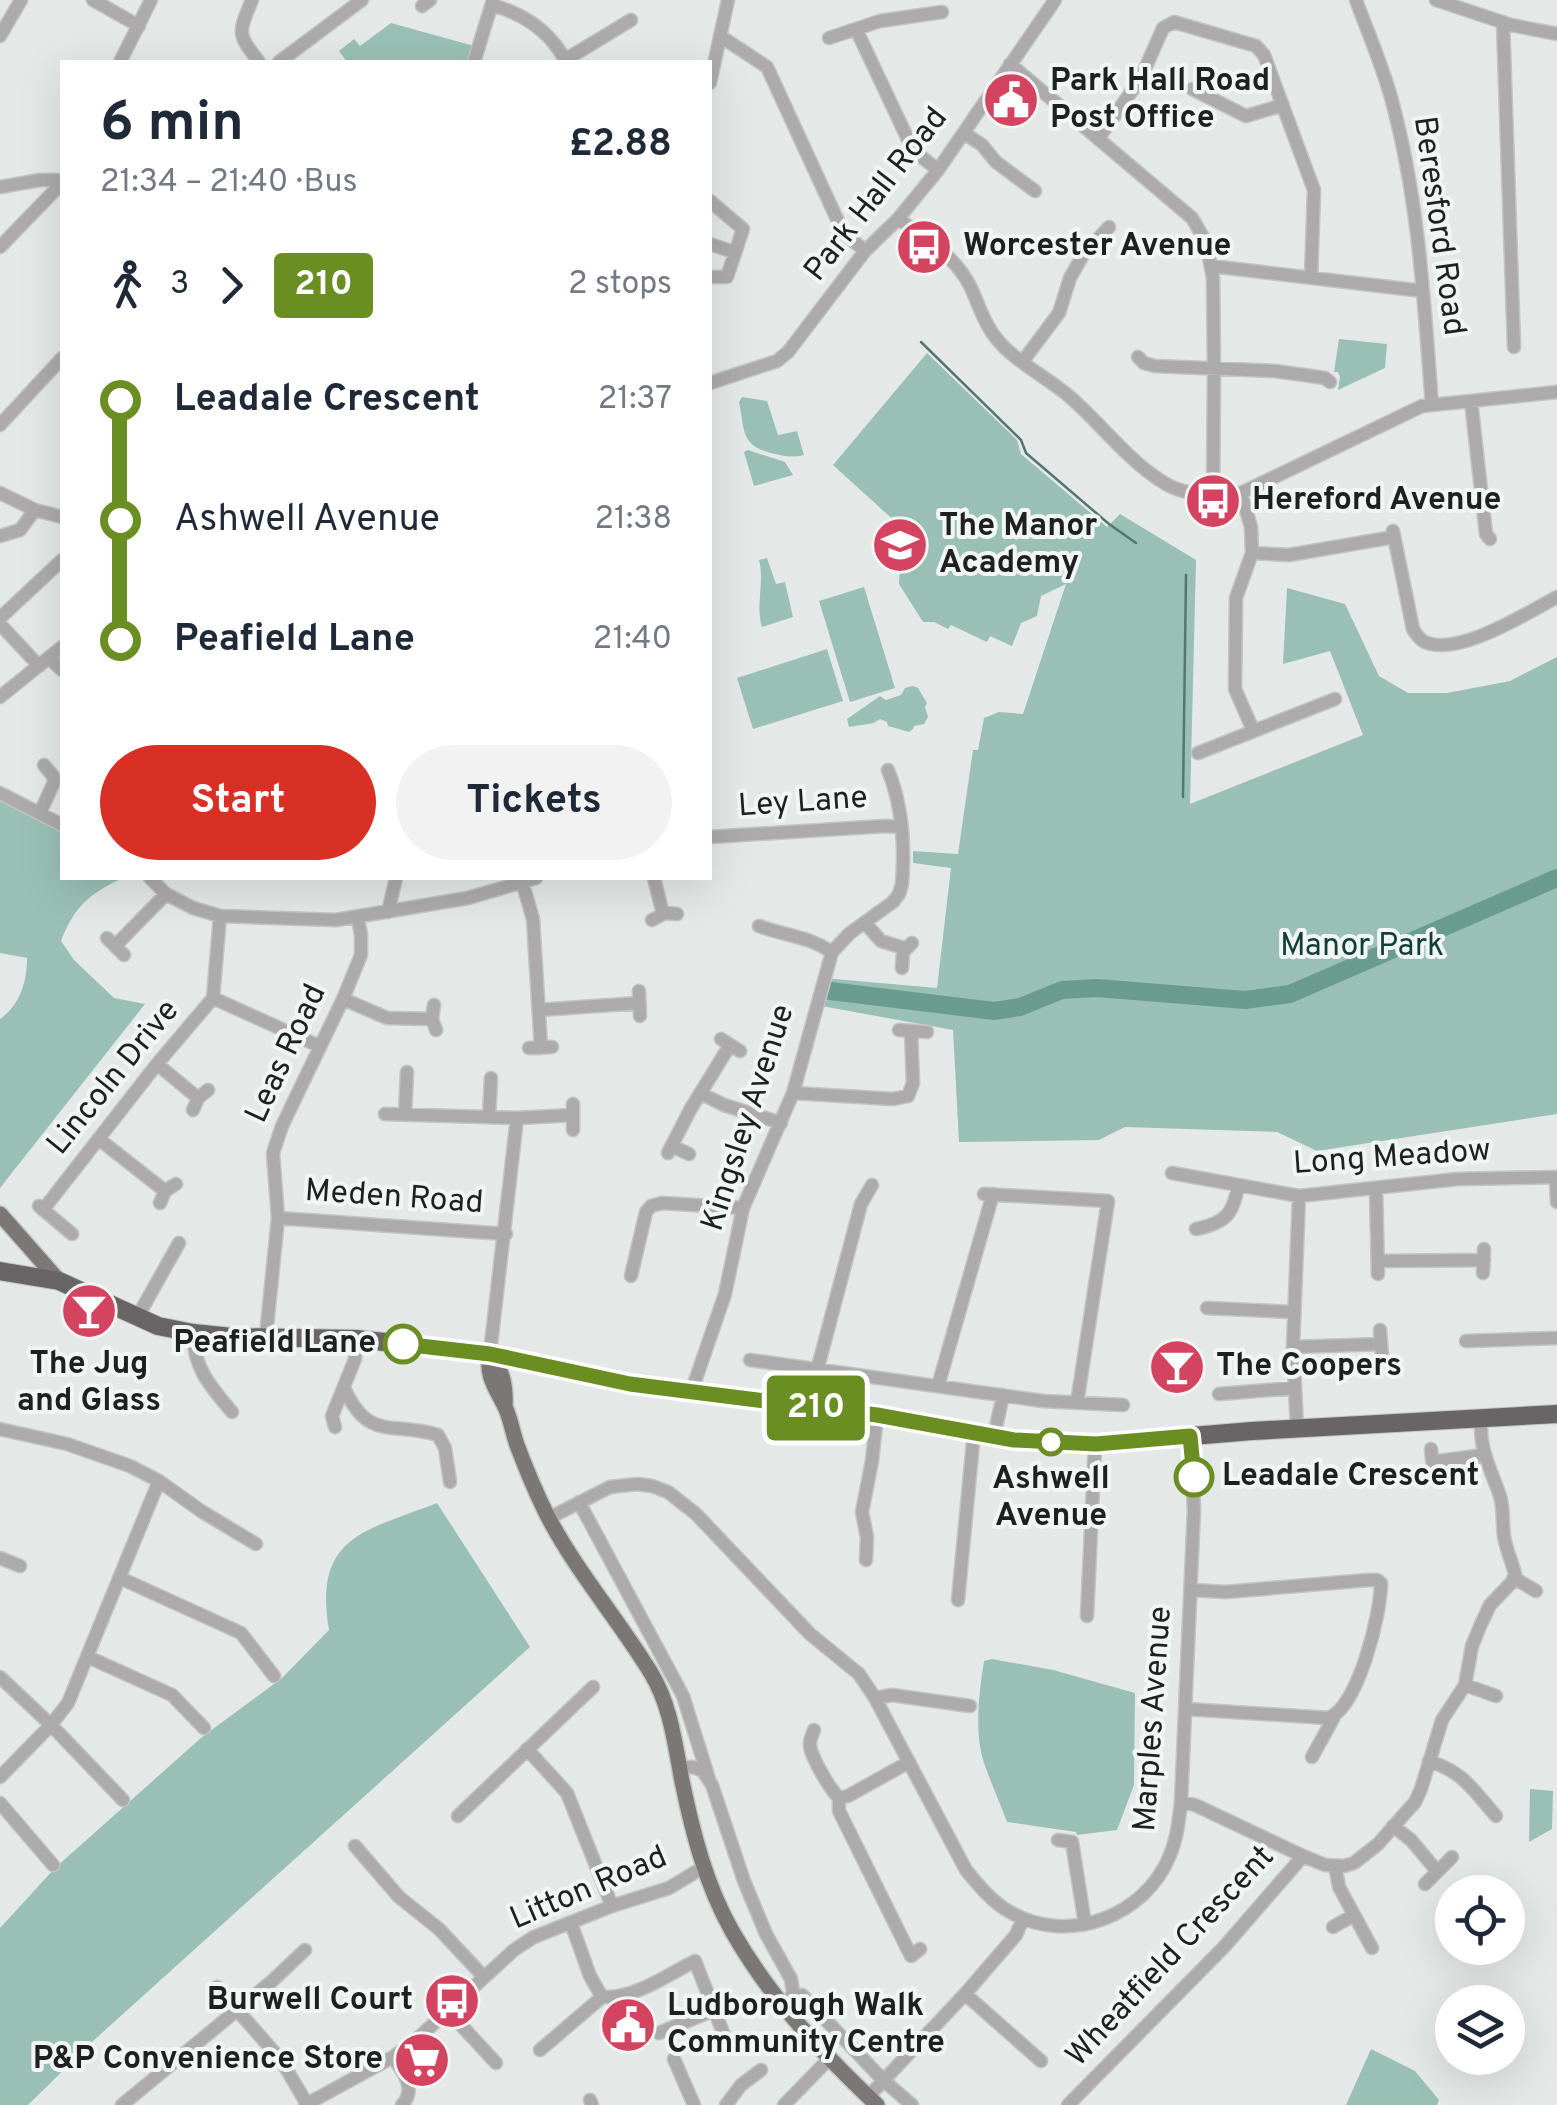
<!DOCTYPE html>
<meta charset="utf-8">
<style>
body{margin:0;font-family:Overpass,sans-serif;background:#f2f2f3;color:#1f2937;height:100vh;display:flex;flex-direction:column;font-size:38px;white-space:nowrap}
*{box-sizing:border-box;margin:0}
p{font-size:32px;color:#747a83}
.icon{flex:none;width:55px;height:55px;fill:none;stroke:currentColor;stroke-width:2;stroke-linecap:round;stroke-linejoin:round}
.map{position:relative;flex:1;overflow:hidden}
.details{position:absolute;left:60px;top:60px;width:652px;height:820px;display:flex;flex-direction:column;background:#fff;border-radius:0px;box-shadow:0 10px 40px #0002}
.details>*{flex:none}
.badge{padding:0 20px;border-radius:8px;font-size:35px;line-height:65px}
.tools{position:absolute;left:1435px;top:1875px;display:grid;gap:20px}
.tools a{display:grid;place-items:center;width:90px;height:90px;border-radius:50%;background:#fff;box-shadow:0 10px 40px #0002;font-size:50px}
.map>.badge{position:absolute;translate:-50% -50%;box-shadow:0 0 0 5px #fff}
.legs{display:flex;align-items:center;gap:15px;height:110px;padding:0 40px;font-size:32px}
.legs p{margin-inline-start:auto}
.summary{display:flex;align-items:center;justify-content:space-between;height:170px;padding:0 40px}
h1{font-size:55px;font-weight:700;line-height:75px}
.cta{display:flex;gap:20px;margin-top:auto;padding:20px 40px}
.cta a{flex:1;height:115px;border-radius:60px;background:#d93025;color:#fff;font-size:40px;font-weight:700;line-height:115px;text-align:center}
.cta a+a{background:#f2f2f3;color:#1f2937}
ul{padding:0 40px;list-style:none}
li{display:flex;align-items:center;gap:35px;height:120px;font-size:38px}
li i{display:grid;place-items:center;width:15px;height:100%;margin:0 12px;background:currentColor}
li i::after{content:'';width:25px;height:25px;margin:-12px;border:8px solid;border-radius:50%;background:#fff}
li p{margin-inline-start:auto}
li:first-child i{background:linear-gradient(#0000 50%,currentColor 0)}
li:last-child i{background:linear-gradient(currentColor 50%,#0000 0)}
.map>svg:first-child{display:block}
.green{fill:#9ac0b5}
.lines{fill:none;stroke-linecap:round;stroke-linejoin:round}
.stream{stroke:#53776e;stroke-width:2.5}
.river{stroke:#699c8f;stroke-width:18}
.minor-casing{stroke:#c1c5c3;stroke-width:15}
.major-casing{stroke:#c1c5c3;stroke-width:18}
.highway-casing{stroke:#c1c5c3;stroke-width:20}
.minor{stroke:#acaaaa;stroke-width:12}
.major{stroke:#7b7777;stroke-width:15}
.highway{stroke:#696465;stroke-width:18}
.line-1-casing{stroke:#fff;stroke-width:22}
.line-1{stroke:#6b8e23;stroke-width:15}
.stop-1-dot{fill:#fff;stroke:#6b8e23;stroke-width:5}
.labels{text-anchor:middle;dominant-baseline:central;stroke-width:8;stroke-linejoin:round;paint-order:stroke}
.poi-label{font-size:32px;font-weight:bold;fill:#1f2121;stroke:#f1f6f4;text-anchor:start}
.street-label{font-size:32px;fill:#1f2121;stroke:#f1f6f4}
.park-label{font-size:32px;fill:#103f35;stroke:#f1f6f4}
.stop-label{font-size:32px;font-weight:bold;fill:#1f2121;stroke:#f1f6f4;text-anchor:end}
</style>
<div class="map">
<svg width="1557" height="2105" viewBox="0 0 1557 2105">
<rect width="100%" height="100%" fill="#e4e9e7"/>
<path class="green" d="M391,23L474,46L468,62H347L339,51L354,39L360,46Z
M1339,339L1387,344L1385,368L1338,390L1340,377L1338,372H1334Z
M927,353L1017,440L1021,454L1107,527L1120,514L1196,560L1190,804L1363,735L1330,651L1283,664L1287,588L1345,604L1379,676L1408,693H1447L1510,681L1557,657V1114L1317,1151L1277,1132L1125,1127L1099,1140L959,1142L953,1030L816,1005L823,978L937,988L951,868L913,863V851L958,854L973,750H978L984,718L999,712L1023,714L1066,584L1041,596L1037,616L1021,623L1012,646L990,636L987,642L951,625L948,629L934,622H923L899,584L901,546L889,545L899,525L833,465Z
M742,397L767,401L778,435L797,431L804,455C792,458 783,456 771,453C740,445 745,430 739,402Z
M748,450L785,462L793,475L754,486L744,452Z
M767,558L776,584L785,582L793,617L762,627C755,604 765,583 759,560Z
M864,587L895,688L850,702L819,601Z
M827,649L843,701L753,729L737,678Z
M913,686L918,688L927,703L925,707L928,717L924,724L914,726L913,729L909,732L888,726L887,722L880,719L874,723L849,727L847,719L880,696L886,700L901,695L905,688Z
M0,801L62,832V878H123C90,893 74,907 61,941L74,960L114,998L145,1004L0,1188V1019C20,1005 27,982 27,958L0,953Z
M437,1503L530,1647L93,2041L28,2105H0V1928L55,1868L202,1737L282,1678L329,1630C313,1536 365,1531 437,1503Z
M992,1659L1053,1670L1135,1693L1134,1785L1117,1830L1077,1835L1076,1832L1007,1822C1000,1803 991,1783 984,1763C974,1732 979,1693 984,1661Z
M1530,1789L1553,1791L1552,1829L1529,1842Z
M1371,2049L1415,2071L1439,2100L1437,2105H1346Z"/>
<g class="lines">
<path class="stream" d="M921,342L1021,440L1026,453L1109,524L1136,543
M1183,797L1186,575"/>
<path class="river" d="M830,991L994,1011L1020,1007L1062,990L1097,988L1245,1000L1290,994L1557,878"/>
<g class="minor-casing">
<path id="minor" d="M93,0L139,26
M252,0C238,34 237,33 259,62
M1356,0C1368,33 1383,67 1392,101C1419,201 1424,303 1432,405
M1436,0L1511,25L1557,34
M492,5C524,14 551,32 566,62
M422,6L430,0
M1503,22L1514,347
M856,29L913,150L938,170
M0,36L21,0
M720,36L767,67L843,232L865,251
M829,38L880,21L942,12
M565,60L631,20
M120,62L151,0
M279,62L362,0
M474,62L493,0
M1010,64L1192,218L1206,242L1213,278L1214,370L1213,495
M710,83L728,0
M1192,89L1246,116L1283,105
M964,133L982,145L996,162L1035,191
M1098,139L1141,78L1163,28L1174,22L1256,46L1264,55L1314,190L1311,278
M0,187L40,180H57
M710,201L743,229L727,277H710
M898,219C926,238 955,256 970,286C978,302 982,319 993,334C1012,361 1046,376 1070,397C1102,425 1129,462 1166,484C1188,497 1217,495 1241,493L1422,406L1557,392
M710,244L734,252
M0,247L59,186
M1211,266L1423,291
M1138,357L1144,363L1155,366L1275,371L1325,378L1330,382
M1023,361L1059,313L1070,278L1083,255L1109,227
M710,383L777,361L788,352L865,251L898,219L938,170L1055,0
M1471,401L1486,534L1490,539
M0,425L62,358
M0,493L35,510L62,517
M1241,493L1251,527L1252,553L1289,555L1394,537
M1393,531L1413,629C1415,633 1420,639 1423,641C1455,659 1527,613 1557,597
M0,536L20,530L35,510
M1252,553L1236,598L1235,689L1253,730
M0,618L62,560
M0,624L39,666
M49,658L62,670
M0,697L62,647
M1198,753L1335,699
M0,793L62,825
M40,813L54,782L53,776L44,765
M710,837L885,826L900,827
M150,878L166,894L193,908L220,916L336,920L468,898L536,878
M654,878L663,914
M522,881L533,919L541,1048
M388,912L396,878
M652,920L665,913L677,914
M865,923L881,941L904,948
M759,926C786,936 808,936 832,952
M107,938L124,955
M115,946L166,894
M902,968L903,952L912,943
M639,991L640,1016
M213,998L319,1046
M343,999L387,1018L432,1019
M434,1005L432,1019L436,1030
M539,1010L639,1003
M899,1030L927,1032
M721,1039L740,1051
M529,1048L552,1047
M157,1064L198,1098
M700,1093L724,1105L781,1123
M793,1093L893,1099L908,1096L913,1083L911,1031
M193,1110L198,1098L208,1090
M385,1114L517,1118L573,1115
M405,1115L407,1072
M489,1117L491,1078
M573,1130V1104
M100,1140L165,1191
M672,1146L689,1154
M668,1153L690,1110L730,1045
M1172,1173L1299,1196L1458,1179L1557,1177
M1556,1177L1557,1202
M1376,1188L1378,1274
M984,1194L1108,1201L1077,1403
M160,1203L165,1191L176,1184
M39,1206L72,1234
M43,1210L157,1064L213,998L220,916
M278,1218L506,1234
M1196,1229C1225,1223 1233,1215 1238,1186
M1378,1261L1484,1260
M1483,1273L1484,1249
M631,1276L646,1212L651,1206L662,1203L743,1208
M1207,1308L1294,1312
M138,1316L179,1243
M1380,1330L1382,1356
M193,1333C194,1369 210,1386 232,1412
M266,1336L278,1218L273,1153L282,1126L343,999L361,955V935L358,918
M1466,1341L1557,1338
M1293,1347L1381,1344
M490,1353L517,1118
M750,1360L1043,1401L1123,1405
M818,1367L861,1204L872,1185
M938,1386L993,1194
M344,1388C369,1442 391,1421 438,1435L445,1448L450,1482
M691,1393L725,1294L743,1208L793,1093L832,952L850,933L893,902L899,894L902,884C905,847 902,805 888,770
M1219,1394L1294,1388
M335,1427L332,1416L355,1359L356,1339
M1297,1428L1293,1347L1299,1196
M0,1429L67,1444L130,1466L159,1481L201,1511L256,1544
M994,1436L1003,1395
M1431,1449L1434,1477
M1433,1462L1483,1455
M579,1502L683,1696L709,1779
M549,1518L610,1487L637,1484L652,1486L668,1492L696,1514L810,1634L859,1674L875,1698L966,1870C979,1886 992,1902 1010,1912C1068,1946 1146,1916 1170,1855C1177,1838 1179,1820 1181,1802L1194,1509L1190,1436
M0,1558L20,1566
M866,1560L867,1537L862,1512L872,1461L877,1415
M120,1578L241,1633L274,1676
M1514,1578L1536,1591
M958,1600L974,1432
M1087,1616L1095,1444
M88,1657L172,1695L204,1728
M0,1677L51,1725L123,1800
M1465,1685L1496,1696
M875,1698L892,1695L970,1706
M1186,1709L1328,1718C1358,1709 1381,1613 1381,1583L1377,1580H1368L1226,1592L1191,1590
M814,1730C812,1736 809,1740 810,1746C812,1759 830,1789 839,1798V1811L911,1956L920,1949
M527,1749L567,1793L612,1906
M1312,1757L1334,1717
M1429,1761C1465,1773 1472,1789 1496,1816
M679,1767H692L702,1770L712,1785L744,1881L766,1934L791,1979L793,1992L786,2010
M0,1777L51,1725L68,1703L159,1481
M839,1798L848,1796L909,1762
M0,1803L53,1865
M458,1816L593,1687
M1393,1826L1411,1840L1437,1871
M1058,1840L1072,1842L1085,1924
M355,1846L399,1897L439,1929L483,1976
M1303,1856L1325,1865L1344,1866L1354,1863L1378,1844L1415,1802L1421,1789L1442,1720L1465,1685L1472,1646L1481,1624L1490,1605L1512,1582L1515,1574C1512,1561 1506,1550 1504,1536C1502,1522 1504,1509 1500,1496C1490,1467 1479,1450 1481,1418
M1335,1866L1339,1887L1372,1948
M1425,1884L1452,1857
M571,1923L590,1976L602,1997C635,1999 667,1975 695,1961L724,2035
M1333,1927L1354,1915
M217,1987L281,2060L307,2104
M965,1994L1041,2061
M802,1995L883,2080L912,2105
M448,2011L496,2063
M659,2033L714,2010
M540,2050L602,1997
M393,2057C403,2072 417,2089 402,2105
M674,2059L694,2105
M868,2097L965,1994L1016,1935L1023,1919
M590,2100L592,2105
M122,2105L271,1982L305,1950
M305,2105L393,2057L417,2039L514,1950L534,1937L612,1906L669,1888L704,1867
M726,2105L741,2085L761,2070
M784,2105L829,2059
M1068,2105L1224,1947L1303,1856L1195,1805L1181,1802"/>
</g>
<g class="major-casing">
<path id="major" d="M0,1214L59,1281
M490,1353C485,1377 497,1389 506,1409C511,1421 513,1434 517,1445C526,1469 536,1493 547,1515C576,1571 618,1619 651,1673C671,1706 675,1745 682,1781C693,1834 706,1885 732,1931C770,1998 822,2053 877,2105
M490,1353C503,1372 506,1385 505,1407"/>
</g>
<g class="highway-casing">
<path id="highway" d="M0,1271L59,1281L158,1326L193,1333L232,1337L356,1339L490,1353L630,1385L877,1415L1014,1440L1043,1442L1095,1444L1252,1431L1557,1414"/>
</g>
<use href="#minor" class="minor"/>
<use href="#major" class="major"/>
<use href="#highway" class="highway"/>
</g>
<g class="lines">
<g class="line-1-casing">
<path id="line-1" d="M403,1344L490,1354L630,1384L877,1415L1014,1440L1096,1444L1190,1436L1194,1477"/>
</g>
<use href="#line-1" class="line-1"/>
</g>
<defs>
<g id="civic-disc" transform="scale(2.875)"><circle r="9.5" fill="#d44460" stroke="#f1f6f4"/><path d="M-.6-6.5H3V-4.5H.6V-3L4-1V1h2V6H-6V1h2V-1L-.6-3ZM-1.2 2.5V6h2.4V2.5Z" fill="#fff"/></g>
<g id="bus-disc" transform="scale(2.875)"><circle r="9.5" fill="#d44460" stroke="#f1f6f4"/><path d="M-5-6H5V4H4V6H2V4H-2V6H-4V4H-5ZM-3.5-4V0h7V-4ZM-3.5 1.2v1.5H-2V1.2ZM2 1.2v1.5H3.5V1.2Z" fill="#fff"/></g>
<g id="school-disc" transform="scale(2.875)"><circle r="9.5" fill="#d44460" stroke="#f1f6f4"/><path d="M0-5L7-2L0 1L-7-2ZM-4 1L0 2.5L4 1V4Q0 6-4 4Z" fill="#fff"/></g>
<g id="bar-disc" transform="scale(2.875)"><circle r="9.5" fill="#d44460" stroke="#f1f6f4"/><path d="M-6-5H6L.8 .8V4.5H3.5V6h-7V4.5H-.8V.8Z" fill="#fff"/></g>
<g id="supermarket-disc" transform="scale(2.875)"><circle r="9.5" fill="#d44460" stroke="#f1f6f4"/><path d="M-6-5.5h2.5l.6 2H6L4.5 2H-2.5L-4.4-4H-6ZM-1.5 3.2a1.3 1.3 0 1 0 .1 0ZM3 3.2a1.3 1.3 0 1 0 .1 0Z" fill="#fff"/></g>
</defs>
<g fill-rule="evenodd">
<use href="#civic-disc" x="1011" y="100"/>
<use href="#bus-disc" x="924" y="247"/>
<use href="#bus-disc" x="1213" y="501"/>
<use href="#school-disc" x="900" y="545"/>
<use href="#bar-disc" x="89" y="1311"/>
<use href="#bar-disc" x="1177" y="1367"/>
<use href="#bus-disc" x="452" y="2001"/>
<use href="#civic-disc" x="628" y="2025"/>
<use href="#supermarket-disc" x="422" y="2060"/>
</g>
<g class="stop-1-dot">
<circle cx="403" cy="1344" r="18"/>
<circle cx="1051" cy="1442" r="12"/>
<circle cx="1194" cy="1477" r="18"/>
</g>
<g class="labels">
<g class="poi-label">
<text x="1050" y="82">Park Hall Road<tspan x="1050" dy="37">Post Office</tspan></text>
<text x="963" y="247">Worcester Avenue</text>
<text x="1252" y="501">Hereford Avenue</text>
<text x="939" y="527">The Manor<tspan x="939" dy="37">Academy</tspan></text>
<text x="89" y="1365" text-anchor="middle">The Jug<tspan x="89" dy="37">and Glass</tspan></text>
<text x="1216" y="1367">The Coopers</text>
<text x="413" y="2001" text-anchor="end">Burwell Court</text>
<text x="667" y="2007">Ludborough Walk<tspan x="667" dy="37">Community Centre</tspan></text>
<text x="383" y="2060" text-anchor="end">P&amp;P Convenience Store</text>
</g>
<g class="street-label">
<text transform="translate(877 195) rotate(-52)">Park Hall Road</text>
<text transform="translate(1438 226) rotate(82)">Beresford Road</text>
<text transform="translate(803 803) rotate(-4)">Ley Lane</text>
<text transform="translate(287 1054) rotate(-65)">Leas Road</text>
<text transform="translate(114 1078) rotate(-51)">Lincoln Drive</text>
<text transform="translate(749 1118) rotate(-72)">Kingsley Avenue</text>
<text transform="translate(1392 1158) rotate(-4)">Long Meadow</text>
<text transform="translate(394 1198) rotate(4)">Meden Road</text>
<text transform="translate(1154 1719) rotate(-86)">Marples Avenue</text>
<text transform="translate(589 1889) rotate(-23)">Litton Road</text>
<text transform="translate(1171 1957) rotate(-47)">Wheatfield Crescent</text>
</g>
<g class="park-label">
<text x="1362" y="947">Manor Park</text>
</g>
<g class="stop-label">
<text x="376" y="1344">Peafield Lane</text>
<text x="1222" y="1477" text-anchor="start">Leadale Crescent</text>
<text x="1051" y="1480" text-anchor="middle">Ashwell<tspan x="1051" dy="37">Avenue</tspan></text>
</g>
</g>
</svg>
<div class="tools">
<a><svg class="icon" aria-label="locate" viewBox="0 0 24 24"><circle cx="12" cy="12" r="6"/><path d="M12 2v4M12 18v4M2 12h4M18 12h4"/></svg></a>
<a><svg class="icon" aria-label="layers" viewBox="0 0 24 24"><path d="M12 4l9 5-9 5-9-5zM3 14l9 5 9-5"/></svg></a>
</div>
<b class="badge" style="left:816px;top:1408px;background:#6b8e23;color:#fff">210</b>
<section class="details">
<div class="summary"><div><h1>6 min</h1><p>21:34 – 21:40 · Bus</p></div><b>£2.88</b></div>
<div class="legs"><svg class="icon" aria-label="walk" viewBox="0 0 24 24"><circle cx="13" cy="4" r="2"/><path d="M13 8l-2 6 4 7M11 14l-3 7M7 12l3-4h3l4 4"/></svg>3<svg class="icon" aria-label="forward" viewBox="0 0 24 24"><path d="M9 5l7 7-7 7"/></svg><b class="badge" style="background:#6b8e23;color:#fff">210</b><p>2 stops</p></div>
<ul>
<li><i style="color:#6b8e23"></i><b>Leadale Crescent</b><p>21:37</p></li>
<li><i style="color:#6b8e23"></i><span>Ashwell Avenue</span><p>21:38</p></li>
<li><i style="color:#6b8e23"></i><b>Peafield Lane</b><p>21:40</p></li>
</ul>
<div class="cta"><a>Start</a><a>Tickets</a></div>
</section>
</div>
